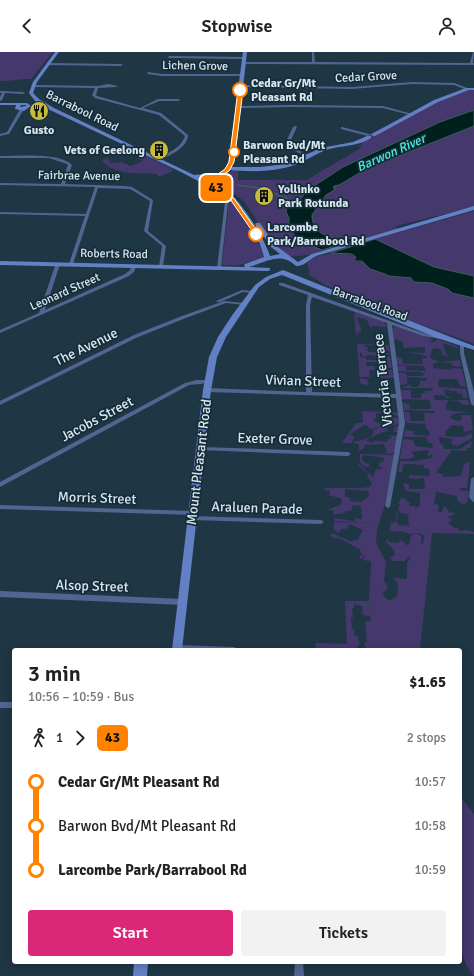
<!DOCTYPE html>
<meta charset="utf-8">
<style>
body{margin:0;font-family:Signika,sans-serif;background:#f2f2f2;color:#222;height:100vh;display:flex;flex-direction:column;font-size:15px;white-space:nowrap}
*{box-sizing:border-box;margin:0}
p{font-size:13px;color:#767676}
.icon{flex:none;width:22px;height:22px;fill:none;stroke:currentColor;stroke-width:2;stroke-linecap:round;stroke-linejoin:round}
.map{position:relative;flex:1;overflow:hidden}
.panel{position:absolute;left:12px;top:596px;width:450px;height:316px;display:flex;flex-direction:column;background:#fff;border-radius:4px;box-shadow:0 2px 10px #0003}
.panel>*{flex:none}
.badge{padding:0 8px;border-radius:6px;font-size:14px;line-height:26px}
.map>.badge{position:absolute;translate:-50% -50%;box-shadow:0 0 0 2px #fff}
.legs{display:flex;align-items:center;gap:6px;height:44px;padding:0 16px;font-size:13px}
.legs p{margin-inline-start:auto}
.summary{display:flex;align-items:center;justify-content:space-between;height:68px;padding:0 16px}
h1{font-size:22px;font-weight:600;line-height:30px}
.primary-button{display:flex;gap:8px;margin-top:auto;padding:8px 16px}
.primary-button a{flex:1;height:46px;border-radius:4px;background:#db2777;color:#fff;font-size:16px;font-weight:600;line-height:46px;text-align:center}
.primary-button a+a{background:#f2f2f2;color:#222}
ul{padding:0 16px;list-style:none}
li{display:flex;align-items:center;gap:14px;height:44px;font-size:15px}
li i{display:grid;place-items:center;width:6px;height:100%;margin:0 5px;background:currentColor}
li i::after{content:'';width:10px;height:10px;margin:-5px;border:3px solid;border-radius:50%;background:#fff}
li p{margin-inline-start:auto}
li:first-child i{background:linear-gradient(#0000 50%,currentColor 0)}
li:last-child i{background:linear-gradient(currentColor 50%,#0000 0)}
header{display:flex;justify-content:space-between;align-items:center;height:52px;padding:0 16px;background:#fff;font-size:18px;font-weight:600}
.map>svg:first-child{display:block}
.green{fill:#45386c;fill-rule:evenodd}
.water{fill:#00201d;stroke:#415b5c}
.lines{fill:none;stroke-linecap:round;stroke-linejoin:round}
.stream{stroke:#415b5c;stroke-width:1.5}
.street{fill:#526591;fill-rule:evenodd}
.secondary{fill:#6380c5;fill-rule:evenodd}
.line-1{fill:#ff8200;stroke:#fff}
.stop-1-dot{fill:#fff;stroke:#ff8200;stroke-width:2}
.labels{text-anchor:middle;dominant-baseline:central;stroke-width:3.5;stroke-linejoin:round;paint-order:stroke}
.far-street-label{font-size:12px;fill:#d8e6ef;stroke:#152c3a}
.far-stop-label{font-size:12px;font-weight:bold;fill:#d8e6ef;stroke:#152c3a;text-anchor:start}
.far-poi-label{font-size:12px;font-weight:bold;fill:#d8e6ef;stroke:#152c3a}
.far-water-label{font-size:13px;font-style:italic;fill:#4beddc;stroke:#152c3a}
.street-label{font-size:14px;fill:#d8e6ef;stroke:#152c3a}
</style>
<header><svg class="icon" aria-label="back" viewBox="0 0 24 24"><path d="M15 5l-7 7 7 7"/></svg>Stopwise<svg class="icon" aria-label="person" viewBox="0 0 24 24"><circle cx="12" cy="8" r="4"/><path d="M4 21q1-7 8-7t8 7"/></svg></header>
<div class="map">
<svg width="474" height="924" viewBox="0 0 474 924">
<rect width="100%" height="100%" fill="#1f3645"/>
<path class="green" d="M0,0H53L31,27C20,27 11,29 0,29Z
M474,37V58L440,70L343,115L308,138L293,155L286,160C289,166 288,172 291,178C297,191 310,192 322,198C314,203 307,203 298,204C294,204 289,205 286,204C267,197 257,164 244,150C237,142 227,138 220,131L221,128L234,117L238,119V128H306L361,96L358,94L362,93L361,91L368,83L436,49Z
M474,74V155L396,174L399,178L363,188V186C344,187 312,190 312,163L326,143L333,139L334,134L340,133L366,117Z
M142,102L174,118L159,125L157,122C139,121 114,124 102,108L111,105L107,107L111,109L109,110L111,111L121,110L131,114L143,109L137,106Z
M229,149H231L246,171L252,181L253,186L261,194L263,206L239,213H222Z
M474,159V224L434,215L375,187Z
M337,200L355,204L358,210L362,209C369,221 398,226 411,226L414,230L432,231L448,237L452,241L474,246V292L408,268L380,255L360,249L325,233L308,222L310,220L307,211L314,205Z
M351,259L384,270L387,275L373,274L370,276C368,268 366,265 357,266L361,278V280H357L358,283H356L354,260Z
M394,275H397L433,287L430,290H435L437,287L457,294L460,297L443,291L444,297L448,305L442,302V298L437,296L432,297L430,306L440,310L460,308L461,315L454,314L451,311L437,310L433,312V316L451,318L452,316L462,317L466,335L460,334L457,327H440L438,330L439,335L466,337L468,346H463L462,342L457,341V339H449V337L444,338L446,344L452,346H447L443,343L439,344L438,343H434L435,348H468L469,353L462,352L459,349L448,348V351H446V357L453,359L471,360L453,362L450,365C453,369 459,370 462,367L461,363H471L473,378L464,380L463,374L452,373L445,380L446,384L462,385L472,381V386L457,394L451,392L452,387L439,385L440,391L443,393L444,397H460L472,389L471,396H466L468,399L452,398L436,420L443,423L442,425L461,424L464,412L470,410L467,436H460L461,439H469L467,451L462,452L457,448V444L436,440L434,452L439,453L438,459L439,460H442L443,455H446L450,461L452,460L455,462L448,465L452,468L448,471L457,478L455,476H458L460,479L467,478L474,480V482L432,481L420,598H366L364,590H367L365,569H371L370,564L363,563L362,554L354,552V556H352L353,566H351L352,576L354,578L355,584H358V589L360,590C359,593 358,596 354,597C344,600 325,597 315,597L316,591L347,592L345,549H369L371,509L362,508L364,507V502L362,507L356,506H359L362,502L360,500L361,498L339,486H334L329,482H334L352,490L354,488L357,489L363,478L350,472L346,477H341L339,481L334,478V470L377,471L334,469V466L355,469V466L362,467L361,454L353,453L351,459H345V461L334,463L333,458H327L340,453L342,449V447L329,443L330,439L324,438L325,436H360L370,435L372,432L367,423L369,422L357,413L359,412L373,425L376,417H382V415H379V411L384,409V406L364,403L362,405L363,410L369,412V415H365L360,410V402L392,403L394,402L384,456L377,478L376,491L386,510L384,529L388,535L386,538L384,539L383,542L386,547L391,548L397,544L398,532L393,526L407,527V511L411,505H409L405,509H392L390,505L395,504L394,498L386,490L387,486L389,490L398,491L401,488L407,493H409L411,483H414L412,482H419L422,486L421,492H423L424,484L420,481L409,482L401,479L400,480L390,479L392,458L391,470L395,471L397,458L398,463L396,470L398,471V473L409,474L408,462L400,461L398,456L401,453L398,452L402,445L410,451L409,454H415L416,456L420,454V441L406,439L403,431L409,432V437H425L424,426H419L418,427L409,426V423L430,424L429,417L424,416V413C417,413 409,411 403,413L402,420H398L400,409H415L432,406L433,403L431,402L430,405L427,401L430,400L428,398L411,400L415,405L408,407H400L403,387L413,388L415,394L433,396L432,391H429L426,385H404L405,378L414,379V383L430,384L429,380L425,375L426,372L406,371L404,360H409L411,369H425L424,361H435V359L404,358L403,350L410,353L409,357H430L431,354L429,348L402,347L401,338H411V346H421L422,341H426L425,339H433L432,336H401L409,333L410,331L411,335H419L420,329H427L426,326L407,325V332L400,333L398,321H405L407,324H423L425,322L420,320L398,319V314H407L406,318L426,319L424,314L398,313L396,305L402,306L403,312H423L422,306H427V304L407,300L425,301V295L404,296L402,289L394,287L393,278ZM345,437L368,439L369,444L361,450L350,449L349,445H345Z
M357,292L389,293L390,299L379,300L381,293H365V295H368L367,297L368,300L390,301V302L382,304L366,303L365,305H363L362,301H360V304L362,306H366V308H382L390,304L392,316H383L382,310H366V314H374L375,318H392L394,326H379V321H381V318H369L370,325H360L361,327H367L369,333L361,332L360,330Z
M362,359L398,361V364L388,361H376V366L373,369L381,372H395L391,371L390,365L399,366V372L388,374L387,378L384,379L394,380V375L398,374V380H383L366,388L371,391L375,389L387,390L388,387H391V384L388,383H389L398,384L394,400L391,402L374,401H387L384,392L364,393V396L359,399V392L352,391L371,385L374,379L372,378L379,375L387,376V373H380V374L371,377L365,373L350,382L354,385L356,383L351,391H342L356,371H363Z
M460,744L474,762V924L466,913L460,894Z"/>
<path class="water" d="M474,58V74L366,117L339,133L334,134L333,136L336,137L326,143L312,163C312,190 345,187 363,186L322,198L298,188L295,184L289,172V166L286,160L287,155H294L308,138L343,115L440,70Z
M375,187L434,215L474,224V246L452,241L448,237L432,231L414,230L411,226L389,224L385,222L370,217L362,209H354L356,205L352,202L331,201Z"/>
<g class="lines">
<path class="stream" d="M237,133L259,136L299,151"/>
<path class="street" d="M312,0H314L315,10L470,11L473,0H474L473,11H474V13L243,12L241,11L243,10H312Z
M169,4L244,5L246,6L244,7L168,6Z
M48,11L121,12L123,13L121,14L47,13Z
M148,20L162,22H242L244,23L242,24H162L147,22Z
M412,30L454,31L470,37L467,38L454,33L412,32L352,37L241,35L239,34L241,33L352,35Z
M108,32L118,34L116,35L98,36L96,43L97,44L140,56L158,47H179L180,48L178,49H159L143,56L161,61L188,83C188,96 166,107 155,108V106C166,102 181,97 185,84L159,63L95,46L92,43L95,36L33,35L31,34L33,33L99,34Z
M0,39L23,40L25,41L23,42L5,41L2,48L0,49V45L2,41H0Z
M293,53L383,54L412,62L410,63L383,56L293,55L239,56L237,55L239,54Z
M22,56L24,57L9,82L0,84V82L7,80L20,57Z
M295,74L297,75L290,90L295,97L309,103V105H307L293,98L286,90L293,75Z
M342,75L369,82L370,83L368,84L341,77V75Z
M0,104C17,104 60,100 72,113L65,132L125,134L132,135L153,148L148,179L166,194L163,214L161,215L159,214L162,194L144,179L150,149L130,137L98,136L73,212L69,213V212L85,164L0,162V160L86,162L95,135L0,133V131L61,132L68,113L67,112L49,106H0Z
M226,141L229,142L221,216L219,217L217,216Z
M56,211L60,212L45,258L125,222L130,218L132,213L136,214L134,220L129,224L0,281V278L39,261Z
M279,231H283L426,282L441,285L443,286L441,287L423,284L392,273L405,371L390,455L388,456L385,454L399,371L396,346L207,340L204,338L207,336L306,340V253L308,243L279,233ZM312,245L387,271L396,342L312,340L310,253Z
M242,238L252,239L254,240L252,241L243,240L220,250H218L216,249Z
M224,249L244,251L246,252L244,253L226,251L186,266L138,285L0,353V349L134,283L182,264Z
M460,291H462L464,292V301L474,340V354L471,352L460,301Z
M197,328H208L211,330C206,332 195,332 189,333L0,435V430L185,331Z
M201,395L348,400L351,402L348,404L199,398L198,397Z
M474,425V450L472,449L469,445L471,427Z
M0,453L193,459L196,461L193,463L0,457Z
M190,464L321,468L324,470L321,472L192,468H190L189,466Z
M0,539L183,547L185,548L186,550L185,552L183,553L0,545Z
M177,593L234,595L236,596L237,598H175L174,596L175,594Z
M0,650H14V656H0Z
M295,910H303L304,924H294Z"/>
<path class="secondary" d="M55,0H59L37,30L33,41L39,47L54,56L194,123L218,121L221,123L228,112L243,0H247L235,107L232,115H261L285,112L321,96L353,90L367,84H371V86C357,95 341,93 326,98C315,102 306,109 295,113C275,120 251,120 230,118L222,127L213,132C218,135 224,137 229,141C243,151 265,188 270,204L280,202L271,195L255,172L256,171H260L275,193L298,210L312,202L474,154V158L316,204C310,207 303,215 296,214C281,199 266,210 249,215L270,216V218L268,219L0,213V209L245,215L244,213L245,212L264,205L260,192L233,151L225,143L179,119L50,58L35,49L29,41L33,30ZM200,125H218L208,130Z
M466,36H474V38H469L438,50L375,84L370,83L434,48Z
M0,51H27L31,54L24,59L15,57L16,53H0ZM21,53H26V54L20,55Z
M283,218L443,282L474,294V298L437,286L282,223L270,227L259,235L226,285L217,305L211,338L182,598H172L203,338L209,305L218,285L233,262L255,233L266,225Z
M134,910H148L147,924H133Z"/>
</g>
<path class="line-1" d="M240,36L243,38L234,110L229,119L210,131L233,145L259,182L256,184L255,183L230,147L204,132L225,117L229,110L238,38Z"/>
<defs>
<g id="restaurant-disc" transform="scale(1)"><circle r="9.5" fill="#c6bc3c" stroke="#152c3a"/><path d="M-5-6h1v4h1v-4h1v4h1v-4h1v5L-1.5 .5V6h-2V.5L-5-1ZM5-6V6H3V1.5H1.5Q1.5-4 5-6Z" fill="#111"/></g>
<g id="building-disc" transform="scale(1)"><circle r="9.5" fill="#c6bc3c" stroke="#152c3a"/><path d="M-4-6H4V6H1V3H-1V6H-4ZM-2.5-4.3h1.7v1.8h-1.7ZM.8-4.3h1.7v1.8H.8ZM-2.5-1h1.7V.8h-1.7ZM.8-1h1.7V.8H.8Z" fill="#111"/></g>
</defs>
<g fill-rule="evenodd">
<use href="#restaurant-disc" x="39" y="59"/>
<use href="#building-disc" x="159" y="98"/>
<use href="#building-disc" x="264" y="144"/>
</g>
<g class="stop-1-dot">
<circle cx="240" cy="38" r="7"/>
<circle cx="234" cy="100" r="5"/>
<circle cx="256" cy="182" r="7"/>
</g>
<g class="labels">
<g class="far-street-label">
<text transform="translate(195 14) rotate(1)">Lichen Grove</text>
<text transform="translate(366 25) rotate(-3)">Cedar Grove</text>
<text transform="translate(82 59) rotate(26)">Barrabool Road</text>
<text transform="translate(79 124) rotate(1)">Fairbrae Avenue</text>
<text transform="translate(114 202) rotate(1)">Roberts Road</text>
<text transform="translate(65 240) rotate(-24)">Leonard Street</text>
<text transform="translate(370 252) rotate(20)">Barrabool Road</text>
</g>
<g class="far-stop-label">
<text x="251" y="31">Cedar Gr/Mt<tspan x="251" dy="14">Pleasant Rd</tspan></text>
<text x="243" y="93">Barwon Bvd/Mt<tspan x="243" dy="14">Pleasant Rd</tspan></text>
<text x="267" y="175">Larcombe<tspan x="267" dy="14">Park/Barrabool Rd</tspan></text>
</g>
<g class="far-poi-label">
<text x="39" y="78">Gusto</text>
<text x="145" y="98" text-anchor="end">Vets of Geelong</text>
<text x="278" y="137" text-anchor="start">Yollinko<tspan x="278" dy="14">Park Rotunda</tspan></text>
</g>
<g class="far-water-label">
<text transform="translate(391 101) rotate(-24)">Barwon River</text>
</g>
<g class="street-label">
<text transform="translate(86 295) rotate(-26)">The Avenue</text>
<text transform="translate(383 328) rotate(-96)">Victoria Terrace</text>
<text transform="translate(303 329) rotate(2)">Vivian Street</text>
<text transform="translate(97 367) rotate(-28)">Jacobs Street</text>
<text transform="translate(275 387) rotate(2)">Exeter Grove</text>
<text transform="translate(199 410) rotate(-83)">Mount Pleasant Road</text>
<text transform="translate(97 446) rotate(2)">Morris Street</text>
<text transform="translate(257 456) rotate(2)">Araluen Parade</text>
<text transform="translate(92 534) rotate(2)">Alsop Street</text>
</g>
</g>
</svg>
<b class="badge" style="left:216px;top:136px;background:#ff8200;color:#111">43</b>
<section class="panel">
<div class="summary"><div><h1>3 min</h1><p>10:56 – 10:59 · Bus</p></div><b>$1.65</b></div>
<div class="legs"><svg class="icon" aria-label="walk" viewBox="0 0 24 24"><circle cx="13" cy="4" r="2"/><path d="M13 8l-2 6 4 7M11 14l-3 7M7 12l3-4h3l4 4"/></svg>1<svg class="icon" aria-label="forward" viewBox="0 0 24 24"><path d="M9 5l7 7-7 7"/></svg><b class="badge" style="background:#ff8200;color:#111">43</b><p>2 stops</p></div>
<ul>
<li><i style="color:#ff8200"></i><b>Cedar Gr/Mt Pleasant Rd</b><p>10:57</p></li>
<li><i style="color:#ff8200"></i><span>Barwon Bvd/Mt Pleasant Rd</span><p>10:58</p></li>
<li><i style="color:#ff8200"></i><b>Larcombe Park/Barrabool Rd</b><p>10:59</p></li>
</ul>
<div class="primary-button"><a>Start</a><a>Tickets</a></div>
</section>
</div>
